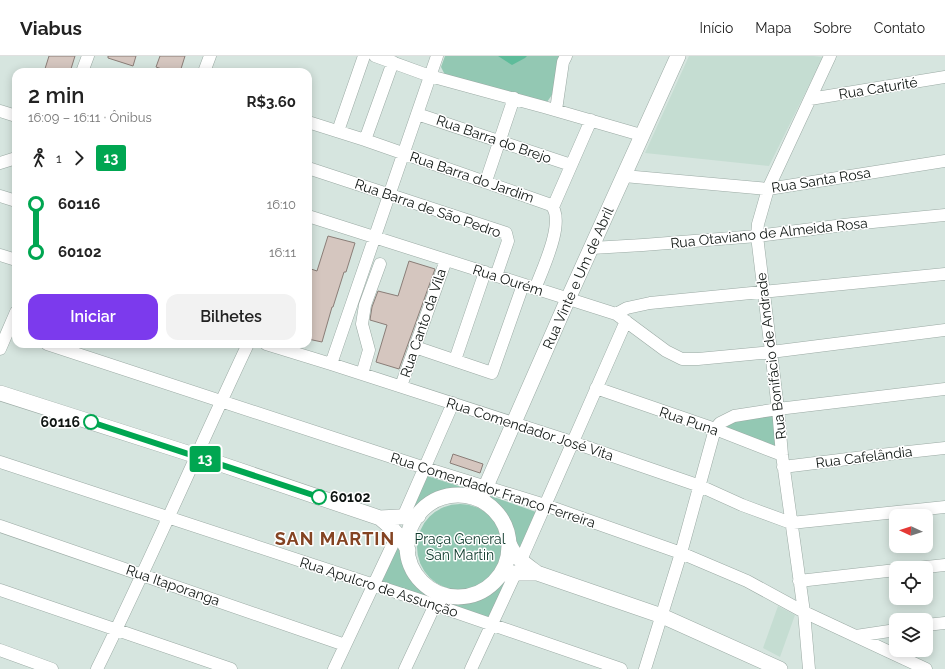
<!DOCTYPE html>
<html lang="pt">
<meta charset="utf-8">
<style>
body{margin:0;font-family:Raleway,sans-serif;background:#f2f2f2;color:#222;height:100vh;display:flex;flex-direction:column;font-size:15px;white-space:nowrap}
*{box-sizing:border-box;margin:0}
p{font-size:13px;color:#767676}
.icon{flex:none;width:22px;height:22px;fill:none;stroke:currentColor;stroke-width:2;stroke-linecap:round;stroke-linejoin:round}
.map{position:relative;flex:1;overflow:hidden}
.side{position:absolute;left:12px;top:12px;width:300px;height:280px;display:flex;flex-direction:column;background:#fff;border-radius:12px;box-shadow:0 2px 10px #0003}
.side>*{flex:none}
.badge{padding:0 8px;border-radius:3px;font-size:14px;line-height:26px}
.needle{width:26px;rotate:273deg}
.controls{position:absolute;left:889px;top:453px;display:grid;gap:8px}
.controls a{display:grid;place-items:center;width:44px;height:44px;border-radius:8px;background:#fff;box-shadow:0 2px 10px #0003;font-size:20px}
.map>.badge{position:absolute;translate:-50% -50%;box-shadow:0 0 0 2px #fff}
.legs{display:flex;align-items:center;gap:6px;height:44px;padding:0 16px;font-size:13px}
.legs p{margin-inline-start:auto}
.summary{display:flex;align-items:center;justify-content:space-between;height:68px;padding:0 16px}
h1{font-size:22px;font-weight:600;line-height:30px}
.cta{display:flex;gap:8px;margin-top:auto;padding:8px 16px}
.cta a{flex:1;height:46px;border-radius:12px;background:#7c3aed;color:#fff;font-size:16px;font-weight:600;line-height:46px;text-align:center}
.cta a+a{background:#f2f2f2;color:#222}
ul{padding:0 16px;list-style:none}
li{display:flex;align-items:center;gap:14px;height:48px;font-size:15px}
li i{display:grid;place-items:center;width:6px;height:100%;margin:0 5px;background:currentColor}
li i::after{content:'';width:10px;height:10px;margin:-5px;border:3px solid;border-radius:50%;background:#fff}
li p{margin-inline-start:auto}
li:first-child i{background:linear-gradient(#0000 50%,currentColor 0)}
li:last-child i{background:linear-gradient(currentColor 50%,#0000 0)}
header{display:flex;align-items:center;gap:24px;box-sizing:border-box;height:56px;padding:0 20px;background:#fff;border-bottom:1px solid #e0e0e0}
header strong{font-size:19px}
nav{display:flex;gap:22px;margin-inline-start:auto;font-size:14px}
.map>svg:first-child{display:block}
.built{fill:#c5ddd2}
.green{fill:#93c8b3}
.water{fill:#5dbc9a}
.building{fill:#d5c6bf;stroke:#8a7d77}
.lines{fill:none;stroke-linecap:round;stroke-linejoin:round}
.minor-casing{stroke:#9baaa4;stroke-width:13}
.major-casing{stroke:#9baaa4;stroke-width:16}
.minor{stroke:#fff;stroke-width:12}
.major{stroke:#fff;stroke-width:15}
.line-1-casing{stroke:#fff;stroke-width:9}
.line-1{stroke:#00a651;stroke-width:6}
.stop-1-dot{fill:#fff;stroke:#00a651;stroke-width:2}
.labels{text-anchor:middle;dominant-baseline:central;stroke-width:3;stroke-linejoin:round;paint-order:stroke}
.street-label{font-size:14px;fill:#0f1512;stroke:#fff}
.stop-label{font-size:14px;font-weight:bold;fill:#0f1512;stroke:#fff;text-anchor:end}
.park-label{font-size:14px;fill:#0c382a;stroke:#fff}
.district-label{font-size:18px;font-weight:bold;letter-spacing:1px;fill:#844322;stroke:#fff}
</style>
<header>
<strong>Viabus</strong>
<nav><a>Início</a><a>Mapa</a><a>Sobre</a><a>Contato</a></nav>
</header>
<div class="map">
<svg width="945" height="613" viewBox="0 0 945 613">
<rect width="100%" height="100%" fill="#d6e5df"/>
<path class="built" d="M689,0H813L823,1L769,110L645,97Z
M778,550L795,559L780,601L763,592Z"/>
<path class="green" d="M445,0H564L556,33L547,46L445,19L441,11Z
M770,360H773L778,391L725,372V370L739,364Z
M427,420L471,434L473,435L472,436C446,433 432,440 414,458H411Z
M491,440L536,456L520,494C517,488 516,483 514,476C510,463 501,451 489,443V441Z
M417 491a43 43 0 1 1 86 0a43 43 0 1 1-86 0Z
M397,490H402C409,514 410,519 427,538L426,541L381,525Z
M507,522L489,563L444,547L447,545C473,549 488,540 507,522Z"/>
<path class="water" d="M498,0H527L525,2L512,9Z"/>
<path class="building" d="M49,0H75L70,16H44Z
M108,0H136L133,10L108,2Z
M160,0H185L180,16H171L156,11Z
M328,180L355,187L346,216H344L333,251H332L322,286L308,283V212L317,215Z
M409,205L435,213L399,313L376,306L387,269L370,264L372,251L378,235L398,240Z
M453,398L483,408L480,417L450,407Z"/>
<g class="lines">
<g class="minor-casing">
<path id="minor" d="M375,0L430,20L544,51L641,79
M82,16L88,0
M204,16L210,0
M810,43L945,21
M556,54L563,6L566,0
M0,55L16,60
M417,58L571,109
M308,66L365,84L551,149C566,165 542,214 535,233
M338,75L364,0
M365,84L393,6
M0,107L16,102
M308,112L506,177L508,185L496,220
M624,120L768,133L945,105
M486,125L514,42
M0,140L16,145
M553,151L591,64
M308,160L616,258L666,295L682,303H698L771,296L945,274
M592,192L643,189L757,180L852,168L945,159
M0,199L16,204
M616,258L627,252L650,247L945,218
M47,288L425,412L545,449L681,497L747,525L804,556L926,613
M266,288L331,308L572,386L700,430L742,449L791,467L945,451
M415,291L492,317L523,229
M0,293L16,256
M455,304L485,216
M331,308L437,0
M362,318L369,294L362,268L365,249L380,208
M401,330L446,204
M596,332L715,373L782,399
M0,406L435,549L621,613
M783,411L880,399L945,392
M403,461L453,347
M0,470L345,589
M521,504L626,265
M917,512L945,509
M799,525L896,514
M0,534L231,613
M926,569L945,567
M856,580L896,574
M0,594L52,613
M97,613C150,506 197,396 248,288
M334,613L398,477
M405,613L440,538
M471,613L516,516
M645,613L681,497L715,373L720,367L734,360L778,353L945,333
M809,613L804,556L782,399L778,353L757,180L758,168L768,133L830,0"/>
</g>
<g class="major-casing">
<path id="major" d="M0,337L197,400L380,462C392,472 401,480 408,494
M407 490a51 51 0 1 1 102 0a51 51 0 1 1-102 0Z
M480,444L568,243L678,0
M380,462L418,460
M509,487C514,501 525,508 537,517
M500,519L509,517H537L662,560L780,613"/>
</g>
<use href="#minor" class="minor"/>
<use href="#major" class="major"/>
</g>
<g class="lines">
<g class="line-1-casing">
<path id="line-1" d="M91,366L319,441"/>
</g>
<use href="#line-1" class="line-1"/>
</g>
<g class="stop-1-dot">
<circle cx="91" cy="366" r="7"/>
<circle cx="319" cy="441" r="7"/>
</g>
<g class="labels">
<g class="street-label">
<text transform="translate(878 32) rotate(-9)">Rua Caturité</text>
<text transform="translate(494 83) rotate(19)">Rua Barra do Brejo</text>
<text transform="translate(472 121) rotate(19)">Rua Barra do Jardim</text>
<text transform="translate(821 124) rotate(-9)">Rua Santa Rosa</text>
<text transform="translate(428 152) rotate(19)">Rua Barra de São Pedro</text>
<text transform="translate(769 177) rotate(-6)">Rua Otaviano de Almeida Rosa</text>
<text transform="translate(578 222) rotate(-66)">Rua Vinte e Um de Abril</text>
<text transform="translate(508 224) rotate(18)">Rua Ourém</text>
<text transform="translate(423 267) rotate(-71)">Rua Canto da Vila</text>
<text transform="translate(771 300) rotate(-97)">Rua Bonifácio de Andrade</text>
<text transform="translate(689 365) rotate(19)">Rua Puna</text>
<text transform="translate(530 373) rotate(18)">Rua Comendador José Vita</text>
<text transform="translate(864 401) rotate(-7)">Rua Cafelândia</text>
<text transform="translate(493 434) rotate(18)">Rua Comendador Franco Ferreira</text>
<text transform="translate(173 529) rotate(19)">Rua Itaporanga</text>
<text transform="translate(379 531) rotate(18)">Rua Apulcro de Assunção</text>
</g>
<g class="stop-label">
<text x="80" y="366">60116</text>
<text x="330" y="441" text-anchor="start">60102</text>
</g>
<g class="park-label">
<text x="460" y="483">Praça General<tspan x="460" dy="16">San Martin</tspan></text>
</g>
<g class="district-label">
<text x="335" y="482">SAN MARTIN</text>
</g>
</g>
</svg>
<div class="controls">
<a><svg class="needle" viewBox="-14 -14 28 28"><path d="M0-13l5 13h-10z" fill="#e53935"/><path d="M0 13l5-13h-10z" fill="#767676"/></svg></a>
<a><svg class="icon" aria-label="locate" viewBox="0 0 24 24"><circle cx="12" cy="12" r="6"/><path d="M12 2v4M12 18v4M2 12h4M18 12h4"/></svg></a>
<a><svg class="icon" aria-label="layers" viewBox="0 0 24 24"><path d="M12 4l9 5-9 5-9-5zM3 14l9 5 9-5"/></svg></a>
</div>
<b class="badge" style="left:205px;top:403px;background:#00a651;color:#fff">13</b>
<section class="side">
<div class="summary"><div><h1>2 min</h1><p>16:09 – 16:11 · Ônibus</p></div><b>R$3.60</b></div>
<div class="legs"><svg class="icon" aria-label="walk" viewBox="0 0 24 24"><circle cx="13" cy="4" r="2"/><path d="M13 8l-2 6 4 7M11 14l-3 7M7 12l3-4h3l4 4"/></svg>1<svg class="icon" aria-label="forward" viewBox="0 0 24 24"><path d="M9 5l7 7-7 7"/></svg><b class="badge" style="background:#00a651;color:#fff">13</b></div>
<ul>
<li><i style="color:#00a651"></i><b>60116</b><p>16:10</p></li>
<li><i style="color:#00a651"></i><b>60102</b><p>16:11</p></li>
</ul>
<div class="cta"><a>Iniciar</a><a>Bilhetes</a></div>
</section>
</div>
